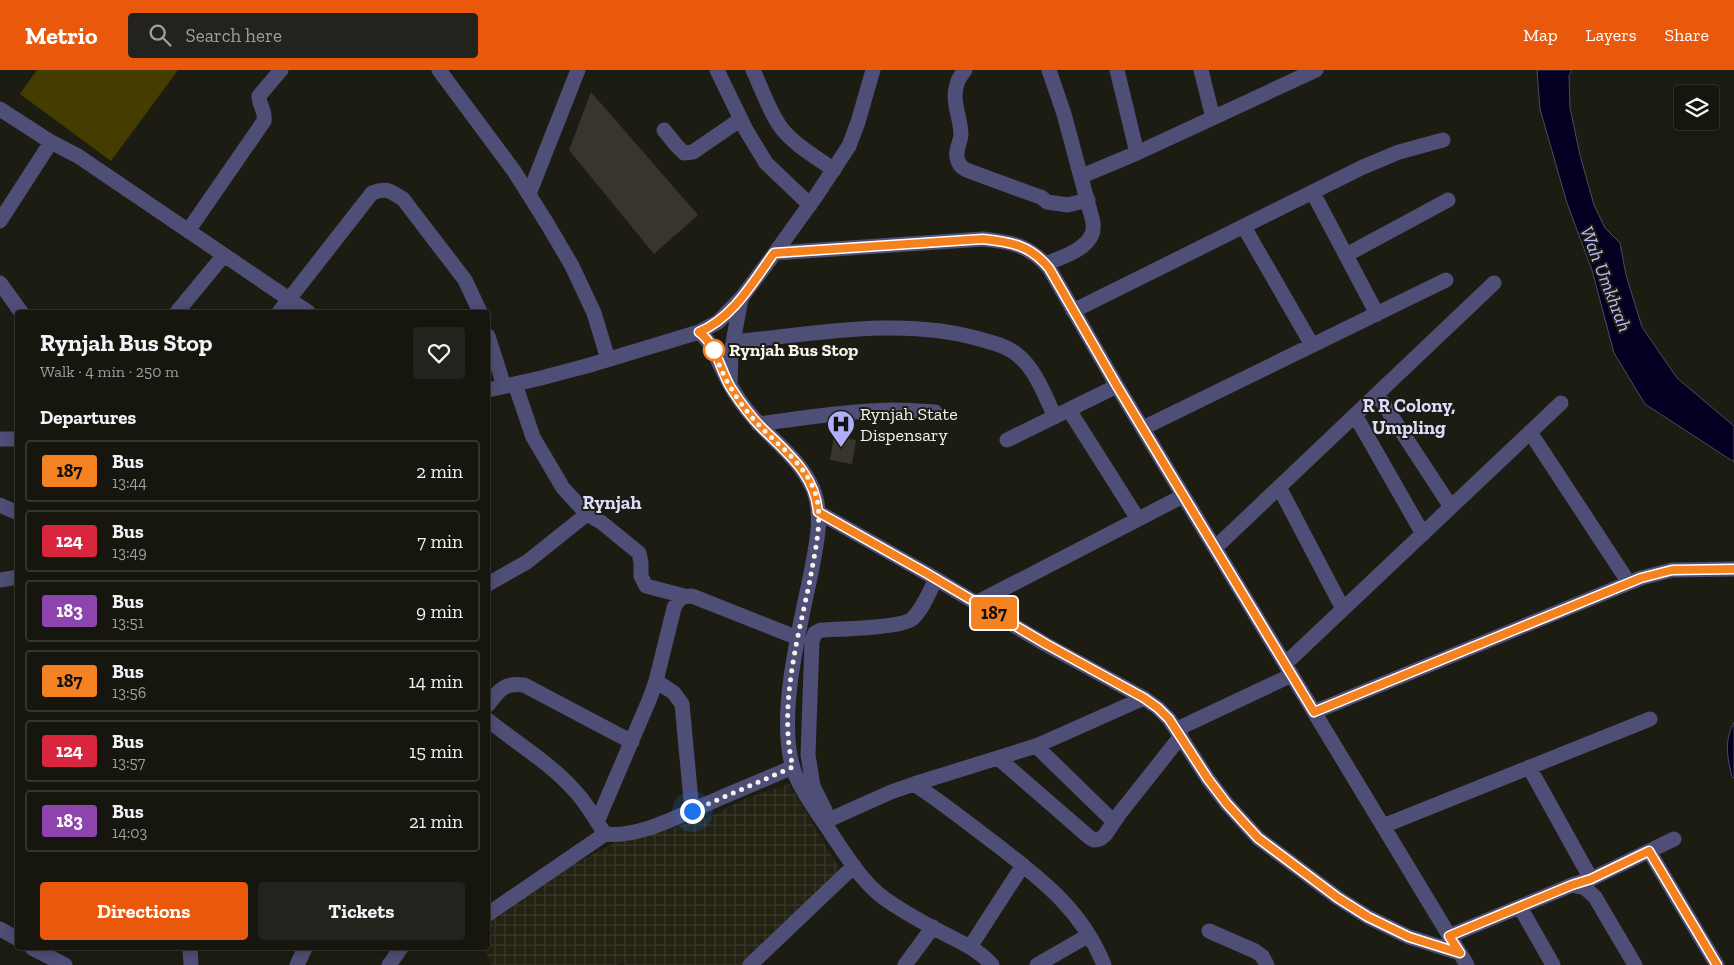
<!DOCTYPE html>
<meta charset="utf-8">
<style>
body{margin:0;font-family:"Zilla Slab",serif;background:#23221c;color:#f1f3f6;height:100vh;display:flex;flex-direction:column;font-size:19px;white-space:nowrap}
*{box-sizing:border-box;margin:0}
p{font-size:16px;color:#9e9f9e}
.icon{flex:none;width:28px;height:28px;fill:none;stroke:currentColor;stroke-width:2;stroke-linecap:round;stroke-linejoin:round}
.map{position:relative;flex:1;overflow:hidden}
.panel{position:absolute;left:15px;top:240px;width:475px;height:640px;display:flex;flex-direction:column;background:#16150e;border-radius:5px;box-shadow:0 2px 12px #0003,0 0 0 1px #35342e}
.panel>*{flex:none}
.badge{padding:0 10px;border-radius:4px;font-size:18px;line-height:32px}
.tools{position:absolute;left:1674px;top:15px;display:grid;gap:10px}
.tools a{display:grid;place-items:center;width:45px;height:45px;border-radius:5px;background:#16150e;box-shadow:0 2px 12px #0003,0 0 0 1px #35342e;font-size:25px}
.you{position:absolute;width:25px;height:25px;margin:-12px;border:4px solid #fff;border-radius:50%;background:#1a73e8;box-shadow:0 0 0 8px #1a73e833}
.map>.badge{position:absolute;translate:-50% -50%;box-shadow:0 0 0 2px #fff}
h2{padding:0 25px;font-size:19px;line-height:45px}
.round{display:grid;place-items:center;flex:none;width:52px;height:52px;border-radius:5px;background:#23221c}
.headline{display:flex;align-items:center;justify-content:space-between;height:85px;padding:0 25px}
h1{font-size:24px;font-weight:700;line-height:38px}
.cta{display:flex;gap:10px;margin-top:auto;padding:10px 25px}
.cta a{flex:1;height:58px;border-radius:5px;background:#ea580c;color:#fff;font-size:20px;font-weight:700;line-height:58px;text-align:center}
.cta a+a{background:#23221c;color:#f1f3f6}
ul{padding:0;list-style:none}
li{display:flex;align-items:center;gap:15px;height:62px;margin:0 10px 8px;padding:0 15px;border:2px solid #35342e;border-radius:5px}
li div{flex:1}
li b{display:block;font-size:19px}
li em{font-style:normal}
li .badge{min-width:55px;font-weight:700;text-align:center}
header{display:flex;align-items:center;gap:30px;box-sizing:border-box;height:70px;padding:0 25px;background:#ea580c;color:#fff}
header strong{font-size:24px}
nav{display:flex;gap:28px;margin-inline-start:auto;font-size:18px}
.search{width:350px;height:45px;background:#23221c;display:flex;align-items:center;gap:12px;box-sizing:border-box;padding:0 18px;border-radius:5px;color:#9e9f9e;font-size:19px}
.map>svg:first-child{display:block}
.industrial{fill:url(#industrial-grid)}
.garden{fill:#453c00}
.water{fill:#050021;stroke:#4d495e}
.building{fill:#38362c}
.lines{fill:none;stroke-linecap:round;stroke-linejoin:round}
.minor{stroke:#4e4e76;stroke-width:15}
.line-casing{stroke:#fff;stroke-width:11}
.line{stroke:#f58220;stroke-width:8}
.walk{stroke:#f4f4ed;stroke-width:5;stroke-dasharray:0 9}
.stop-dot{fill:#fff;stroke:#f58220;stroke-width:2.5}
.labels{text-anchor:middle;dominant-baseline:central;stroke-width:4;stroke-linejoin:round;paint-order:stroke}
.stop-label{font-size:18px;font-weight:bold;fill:#f4f4ed;stroke:#1d1c12;text-anchor:start}
.poi-label{font-size:18px;fill:#f4f4ed;stroke:#1d1c12;text-anchor:start}
.water-label{font-size:19px;font-style:italic;fill:#bcbdff;stroke:#1d1c12}
.neighbourhood-label{font-size:19px;font-weight:bold;fill:#dbdcfa;stroke:#1d1c12}
</style>
<header>
<strong>Metrio</strong>
<div class="search"><svg class="icon" aria-label="search" viewBox="0 0 24 24"><circle cx="10" cy="10" r="6"/><path d="M15 15l6 6"/></svg>Search here</div>
<nav><a>Map</a><a>Layers</a><a>Share</a></nav>
</header>
<div class="map">
<svg width="1734" height="895" viewBox="0 0 1734 895">
<defs>
<pattern id="industrial-grid" width="8" height="8" patternUnits="userSpaceOnUse" patternTransform="scale(1.25)"><rect width="8" height="8" fill="#242212"/><path d="M0 4h8M4 0v8" fill="none" stroke="#3a3829"/></pattern>
</defs>
<rect width="100%" height="100%" fill="#1d1c12"/>
<path class="industrial" d="M789,714L845,808L759,895H625L623,893L616,895H491L484,878H488V854L524,820L618,771L706,749L746,728Z"/>
<path class="garden" d="M37,0H178L111,91L20,24Z"/>
<path class="water" d="M1537,0H1572L1569,6L1570,38L1580,85L1594,135L1605,158L1620,173L1626,205L1642,257L1677,308L1734,356V392L1645,334L1614,283L1592,200L1567,133L1540,39Z
M1734,652V708L1732,707C1727,685 1724,672 1734,652Z"/>
<path class="building" d="M591,22L698,145L654,184L569,80Z
M834,366L856,370L852,394L830,390Z"/>
<g class="lines">
<path class="minor" d="M439,0L514,101L548,155L572,196L594,243L608,289
M717,0L746,60L766,93L810,135
M753,0C762,19 769,42 782,59C796,76 816,87 834,100
M965,0C962,4 958,9 957,14C951,31 961,48 961,65C960,74 954,82 958,91C960,97 964,99 969,101L1029,123L1041,127L1047,132L1068,135L1088,130
M1117,0L1137,83
M1201,0L1213,48
M0,39L51,72L78,86L308,242
M664,60L676,75L684,83L693,82L741,49
M1082,106L1137,83L1316,0
M1313,123L1377,244
M529,124L578,0
M0,151L51,72
M1244,157L1312,275
M188,161L264,51C266,41 259,36 259,26L281,0
M775,183L983,169C1012,172 1029,175 1049,198L1117,316L1467,895
M1346,185L1448,130
M1045,194C1060,188 1086,180 1092,164C1094,160 1093,156 1093,152L1064,44L1049,0
M0,213L21,242
M1073,241L1363,97L1399,82L1443,70
M177,242L224,185
M279,242L372,123C387,117 390,121 403,129L465,210L480,242
M699,262C712,272 714,284 721,297C728,312 736,327 747,340C768,368 799,386 813,419C824,445 816,476 811,503C800,557 775,652 795,704C803,724 817,742 829,760C847,787 865,818 894,835C911,846 929,856 947,865C964,874 980,881 992,895
M488,266L504,316
M733,272C815,264 903,246 983,270C994,273 1006,276 1015,283C1035,297 1045,326 1055,347
M730,313L731,283L741,229
M515,314L533,367L563,418L587,444L601,452L639,483L641,493V506L646,516L684,526
M488,320L541,308L590,295L699,262L718,252L742,227L775,183L816,126L849,76L858,52L873,0
M1377,324L1451,437
M1069,340L1138,449
M1355,345L1423,464
M758,354C803,348 847,341 892,340C906,340 921,341 935,342
M1143,358L1446,210
M1530,362L1629,513
M0,369H18
M1007,370L1117,316
M1279,417L1343,539
M0,435L18,443
M818,442L926,503L1045,574L1144,628L1158,638L1169,649L1208,709L1227,734L1258,768L1338,828L1368,847L1409,867L1460,883
M1215,478L1494,213
M0,510L18,507
M488,514L527,492L587,444
M976,533L1183,426
M1285,594L1561,333
M656,611L674,623L682,634L692,741
M488,635C498,621 504,612 524,615L632,672
M1314,642L1641,508L1672,500L1734,499
M488,650C516,673 549,692 574,720C586,732 595,749 605,764C639,768 681,745 711,732C738,720 766,709 793,697
M1177,659L1292,605
M1036,676L1114,752
M998,688L1089,767L1094,770L1100,769L1105,765L1120,743L1181,666
M1529,697L1591,809
M914,714C943,733 969,754 997,775C1042,810 1082,840 1104,895
M825,740L813,716L808,685L812,571L815,563L821,560C839,559 901,558 912,549C923,539 929,522 936,509
M597,752L650,628L656,611L674,538C678,529 682,526 692,526L798,568
M824,752L891,722L914,714L1036,676L1144,628
M1383,756L1650,649
M1649,781L1717,895
M1572,815L1585,818L1595,827L1635,895
M1520,837L1553,895
M488,844L605,764
M0,859L18,869
M1209,861L1255,881L1262,886L1267,895
M1449,866L1572,815L1591,809L1674,769
M970,877L1023,795
M32,878L65,895
M190,878L191,895
M297,895L305,878
M389,895L401,878
M750,895L854,796
M905,895L933,857
M1037,895L1089,865"/>
</g>
<g class="lines">
<g class="line-casing">
<path id="line" d="M1717,895L1649,781L1591,809L1572,815L1449,866L1460,883L1409,867L1368,847L1338,828L1258,768L1227,734L1208,709L1169,649L1158,638L1144,628L1046,574L926,503L818,442C815,404 787,383 762,358C750,346 740,332 731,318C720,300 717,275 699,262C733,248 753,212 774,183L983,169C1011,172 1030,175 1049,198L1117,316L1314,642L1641,508L1672,500L1734,499"/>
</g>
<use href="#line" class="line"/>
<path class="walk" d="M692,741L793,697C778,638 798,568 810,510C814,486 821,459 818,435C813,400 783,380 761,357C741,337 722,308 714,280"/>
</g>
<defs>
<g id="hospital-pin" transform="scale(1.4375)"><path d="M0 17L-7.5 6A9.5 9.5 0 1 1 7.5 6Z" fill="#aeaefb" stroke="#1d1c12"/><path d="M-5-5h3v3.5h4V-5h3V5h-3V1.5h-4V5h-3Z" fill="#111"/></g>
</defs>
<g fill-rule="evenodd">
<use href="#hospital-pin" x="841" y="354"/>
</g>
<circle class="stop-dot" cx="714" cy="280" r="10"/>
<g class="labels">
<g class="stop-label">
<text x="729" y="280">Rynjah Bus Stop</text>
</g>
<g class="poi-label">
<text x="860" y="344">Rynjah State<tspan x="860" dy="21">Dispensary</tspan></text>
</g>
<g class="water-label">
<text transform="translate(1606 209) rotate(69)">Wah Umkhrah</text>
</g>
<g class="neighbourhood-label">
<text x="1409" y="335">R R Colony,<tspan x="1409" dy="22">Umpling</tspan></text>
<text x="612" y="432">Rynjah</text>
</g>
</g>
</svg>
<div class="tools">
<a><svg class="icon" aria-label="layers" viewBox="0 0 24 24"><path d="M12 4l9 5-9 5-9-5zM3 14l9 5 9-5"/></svg></a>
</div>
<div class="you" style="left:692px;top:741px"></div>
<b class="badge" style="left:994px;top:543px;background:#f58220;color:#111">187</b>
<section class="panel">
<div class="headline"><div><h1>Rynjah Bus Stop</h1><p>Walk · 4 min · 250 m</p></div><a class="round"><svg class="icon" aria-label="heart" viewBox="0 0 24 24"><path d="M12 20l-8-8c-3-5 5-10 8-4 3-6 11-1 8 4z"/></svg></a></div>
<h2>Departures</h2>
<ul>
<li><span class="badge" style="background:#f58220;color:#111">187</span><div><b>Bus</b><p>13:44</p></div><em>2 min</em></li>
<li><span class="badge" style="background:#d7263d;color:#fff">124</span><div><b>Bus</b><p>13:49</p></div><em>7 min</em></li>
<li><span class="badge" style="background:#8e44ad;color:#fff">183</span><div><b>Bus</b><p>13:51</p></div><em>9 min</em></li>
<li><span class="badge" style="background:#f58220;color:#111">187</span><div><b>Bus</b><p>13:56</p></div><em>14 min</em></li>
<li><span class="badge" style="background:#d7263d;color:#fff">124</span><div><b>Bus</b><p>13:57</p></div><em>15 min</em></li>
<li><span class="badge" style="background:#8e44ad;color:#fff">183</span><div><b>Bus</b><p>14:03</p></div><em>21 min</em></li>
</ul>
<div class="cta"><a>Directions</a><a>Tickets</a></div>
</section>
</div>
